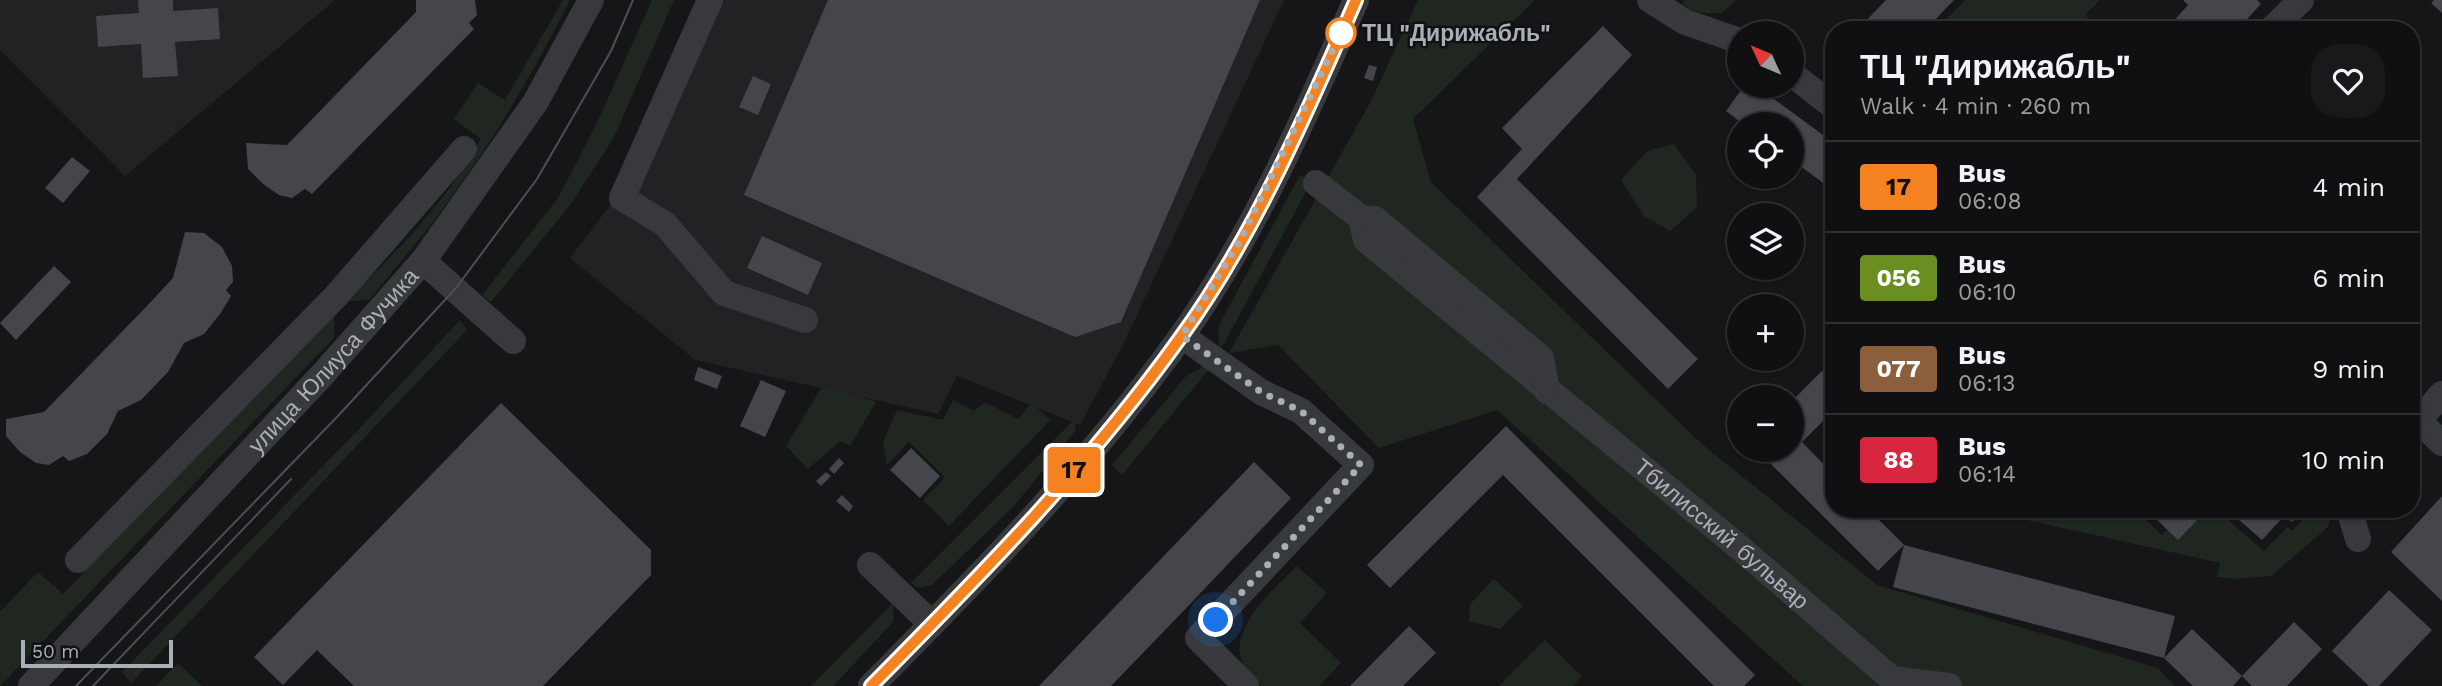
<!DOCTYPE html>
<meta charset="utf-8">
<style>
body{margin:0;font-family:"Work Sans",sans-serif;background:#19191b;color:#f1f3f6;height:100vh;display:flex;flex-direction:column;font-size:26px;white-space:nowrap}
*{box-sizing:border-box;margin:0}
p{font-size:23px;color:#9c9d9f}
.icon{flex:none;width:38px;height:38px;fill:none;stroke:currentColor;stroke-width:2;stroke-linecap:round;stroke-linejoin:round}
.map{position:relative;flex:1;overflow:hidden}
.details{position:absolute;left:1825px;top:21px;width:595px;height:497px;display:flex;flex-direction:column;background:#101012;border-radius:28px;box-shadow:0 2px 5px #0004,0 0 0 2px #303032}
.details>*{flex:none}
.badge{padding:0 14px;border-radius:5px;font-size:24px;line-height:46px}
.needle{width:46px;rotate:314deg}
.controls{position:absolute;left:1727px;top:21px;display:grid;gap:14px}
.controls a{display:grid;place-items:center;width:77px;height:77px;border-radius:50%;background:#101012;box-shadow:0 2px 5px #0004,0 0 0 2px #303032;font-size:35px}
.scale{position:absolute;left:21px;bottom:18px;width:152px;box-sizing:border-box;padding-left:7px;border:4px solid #a9afb7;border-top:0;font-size:19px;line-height:24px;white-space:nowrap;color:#a9afb7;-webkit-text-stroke:5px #111113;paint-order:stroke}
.you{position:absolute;width:35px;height:35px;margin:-18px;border:5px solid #fff;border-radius:50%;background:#1a73e8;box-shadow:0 0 0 10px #1a73e833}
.map>.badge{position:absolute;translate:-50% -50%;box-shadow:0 0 0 4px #fff}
.round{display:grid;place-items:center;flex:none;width:74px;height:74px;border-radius:28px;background:#19191b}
.summary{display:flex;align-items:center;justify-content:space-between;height:119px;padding:0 35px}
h1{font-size:33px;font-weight:700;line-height:52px}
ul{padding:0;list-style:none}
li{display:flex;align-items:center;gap:21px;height:91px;padding:0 35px;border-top:2px solid #303032}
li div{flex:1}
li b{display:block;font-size:26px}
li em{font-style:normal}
li .badge{min-width:77px;font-weight:700;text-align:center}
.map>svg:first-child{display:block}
.built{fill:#222225}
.green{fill:#202720}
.building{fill:#45464b}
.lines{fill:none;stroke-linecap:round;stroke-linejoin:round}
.minor{stroke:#37393c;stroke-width:26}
.tram{stroke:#4c4f53;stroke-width:2}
.line-casing{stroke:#fff;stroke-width:16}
.line{stroke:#f58220;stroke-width:10}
.walk{stroke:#a9afb7;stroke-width:7;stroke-dasharray:0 12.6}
.stop-dot{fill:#fff;stroke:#f58220;stroke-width:3.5}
.labels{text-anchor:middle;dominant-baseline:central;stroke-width:5;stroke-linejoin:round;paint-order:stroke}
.stop-label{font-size:23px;font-weight:bold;fill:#a9afb7;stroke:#111113;text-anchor:start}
.street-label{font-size:23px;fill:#a9afb7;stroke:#111113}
</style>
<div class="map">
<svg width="2442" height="686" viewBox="0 0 2442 686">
<rect width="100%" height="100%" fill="#161618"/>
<path class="built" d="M0,0H335L125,176L0,50Z
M696,0H1284L1123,345L1080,425L957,376L938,414L695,360L570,258L617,196Z"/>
<path class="green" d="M563,0H570C535,69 496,137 450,199C425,234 396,267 369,300L346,301C396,253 448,200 481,139L454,119L478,83L505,100Z
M652,0H674L614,137L571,204L491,302L482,295L558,198L597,123Z
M1418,0H1535L1413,119L1431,182L1702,444L1877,585L2158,668L2175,686H1803L1497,410L1379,448L1278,345L1229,353L1371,101Z
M1685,0H1736L1722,13C1707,14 1694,14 1682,3Z
M1965,0H2100L2085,15L2093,23L2087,30H1936Z
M1674,144L1696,175L1697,207L1670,231L1644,216L1621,180L1647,151Z
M1300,175L1311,182L1224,344L1219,347L1218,327Z
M328,312L334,317V338L0,686V612L38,572L63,594L313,336Z
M460,320L467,330L131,683L122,672L359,429Z
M1206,365L1210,368L1122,475L1112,465L1186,376Z
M823,385L876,402L850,446L840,441L808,469L786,446Z
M953,400L974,411L985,402L1018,419L1032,403L1050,420L949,526L923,500L945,477L909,442L887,465L883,442L897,410L943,420Z
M1074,420L1076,430L1014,506L932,585L918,588L911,583Z
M1978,509H2134L2162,535L2187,509H2240L2229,521L2264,551L2287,527L2292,531L2312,509H2333L2328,527L2271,576L2234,579L2217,577L2220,563Z
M1297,566L1327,593L1300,623L1341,663L1319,686H1261C1256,681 1249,676 1246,671C1222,633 1273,589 1297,566Z
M1494,579L1523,606L1500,629L1469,621L1470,604Z
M893,603L894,621L833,686H811Z
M1545,640L1582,676L1573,686H1499Z
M178,663L202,686H156Z"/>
<path class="building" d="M138,0H173V11L218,8L220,39L175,42L178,76L143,78L141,44L98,47L96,16L139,13Z
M416,0H475L477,15L469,23L474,29L312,194L305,189L292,198L279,195L263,184L248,169L246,143L287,145L416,12Z
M828,0H1260L1121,322L1075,337L744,195Z
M1886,0H1954L1925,30H1857Z
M2183,0H2257L2261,4L2237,30H2224L2215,22L2208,30H2175L2170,25L2188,5Z
M2434,0H2442V13L2431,3Z
M1603,26L1632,55L1517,179L1698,359L1668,389L1477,197L1522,149L1502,128Z
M1834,54V74L1824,64Z
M1369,65L1377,67L1373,81L1364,78Z
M753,76L771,84L758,115L739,107Z
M1744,86H1756L1834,143V191L1792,160V124H1743L1726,111Z
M72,157L90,171L63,203L45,188Z
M185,232L204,233L222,247L232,266L233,282L226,290L231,296L220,314L204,334L184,343L168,372L141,400L118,411L107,434L87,454L69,461L63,456L49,465L36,463L20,452L6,436V419L44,412L145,308L173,278Z
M1740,233V255L1728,245Z
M762,236L822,263L808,295L747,268Z
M54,266L71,282L16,340L0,323Z
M1834,359V410L1802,442L1834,475V509H1868L1904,545L1878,571L1757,450H1792V401Z
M698,367L722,376L717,389L694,380Z
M761,380L786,391L765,437L740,426Z
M501,403L651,550V575L543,686H354L317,650L283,685L254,657Z
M1506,426L1755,675L1744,686H1714L1503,475L1390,588L1367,565Z
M911,448L940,476L920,498L890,470Z
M839,458L844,463L834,474L829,469Z
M1254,462L1291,498L1169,626L1111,686H1039Z
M826,472L831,476L821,486L816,481Z
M842,495L853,506L849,512L836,501Z
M2442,496V601L2391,552Z
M2158,509H2208L2178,540L2152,515Z
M2248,509H2304L2292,522L2284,516L2262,540L2238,519Z
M1904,545L2175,616L2164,658L2192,629L2242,676L2233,686H2193L2164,658L1893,587Z
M2389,590L2432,630L2379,686H2369L2332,651Z
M2294,622L2322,649L2287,686H2252L2242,676Z
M1409,626L1436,653L1403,686H1350Z"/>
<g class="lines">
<g class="minor">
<path d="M710,0L622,198L665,224L724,293L805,320"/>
<path d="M1650,0L1685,22L1740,41"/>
<path d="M2271,30L2301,0"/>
<path d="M1792,74L1834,107"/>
<path id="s1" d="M1316,183L1361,218L1366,240L1739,547L1900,686"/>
<path d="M1361,218L1375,219L1541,358L1547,391"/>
<path d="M423,261L513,341"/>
<path d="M1182,336L1261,392L1301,411L1361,465L1198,638L1246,686"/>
<path d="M2412,415L2442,443"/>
<path d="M2418,421L2442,394"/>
<path d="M2349,509L2358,539"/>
<path d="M78,560L336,296L464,149"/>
<path d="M870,565L932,624"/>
<path d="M1892,679L1949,686"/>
<path id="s2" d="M31,686L323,374L423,261L535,103L591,0"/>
<path d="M871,686C980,576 1090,464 1180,338C1252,238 1307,113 1356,0"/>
</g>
<path class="tram" d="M76,686L337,417L456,288L537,179L611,51L633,0
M93,686L291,479"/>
</g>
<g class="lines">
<g class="line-casing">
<path id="line" d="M871,686C980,576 1090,464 1180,338C1253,238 1307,113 1356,0"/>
</g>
<use href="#line" class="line"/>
<path class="walk" d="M1216,620L1361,465L1301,411L1261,392L1182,336L1242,237L1341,33"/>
</g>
<circle class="stop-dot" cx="1341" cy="33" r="14"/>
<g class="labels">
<g class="stop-label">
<text x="1362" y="33">ТЦ "Дирижабль"</text>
</g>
<g class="street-label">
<text stroke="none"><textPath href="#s2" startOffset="444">улица Юлиуса Фучика</textPath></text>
<text stroke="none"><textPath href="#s1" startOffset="541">Тбилисский бульвар</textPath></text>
</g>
</g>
</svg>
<div class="controls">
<a><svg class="needle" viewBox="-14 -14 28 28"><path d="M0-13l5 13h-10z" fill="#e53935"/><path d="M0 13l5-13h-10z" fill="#9c9d9f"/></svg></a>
<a><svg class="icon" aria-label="locate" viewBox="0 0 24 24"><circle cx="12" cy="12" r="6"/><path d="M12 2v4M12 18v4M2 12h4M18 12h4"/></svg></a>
<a><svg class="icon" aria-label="layers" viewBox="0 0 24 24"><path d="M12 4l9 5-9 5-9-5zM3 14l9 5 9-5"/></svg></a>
<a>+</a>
<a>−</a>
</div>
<div class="scale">50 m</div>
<div class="you" style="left:1216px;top:620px"></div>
<b class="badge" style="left:1074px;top:470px;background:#f58220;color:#111">17</b>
<section class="details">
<div class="summary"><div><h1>ТЦ &quot;Дирижабль&quot;</h1><p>Walk · 4 min · 260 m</p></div><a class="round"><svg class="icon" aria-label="heart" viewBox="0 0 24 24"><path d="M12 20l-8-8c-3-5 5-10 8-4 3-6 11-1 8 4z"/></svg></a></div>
<ul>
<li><span class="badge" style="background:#f58220;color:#111">17</span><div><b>Bus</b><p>06:08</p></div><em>4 min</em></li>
<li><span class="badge" style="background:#6b8e23;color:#fff">056</span><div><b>Bus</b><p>06:10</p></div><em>6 min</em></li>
<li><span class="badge" style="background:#8b5e3c;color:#fff">077</span><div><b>Bus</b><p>06:13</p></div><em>9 min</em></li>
<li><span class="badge" style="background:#d7263d;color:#fff">88</span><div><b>Bus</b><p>06:14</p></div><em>10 min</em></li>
</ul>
</section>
</div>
